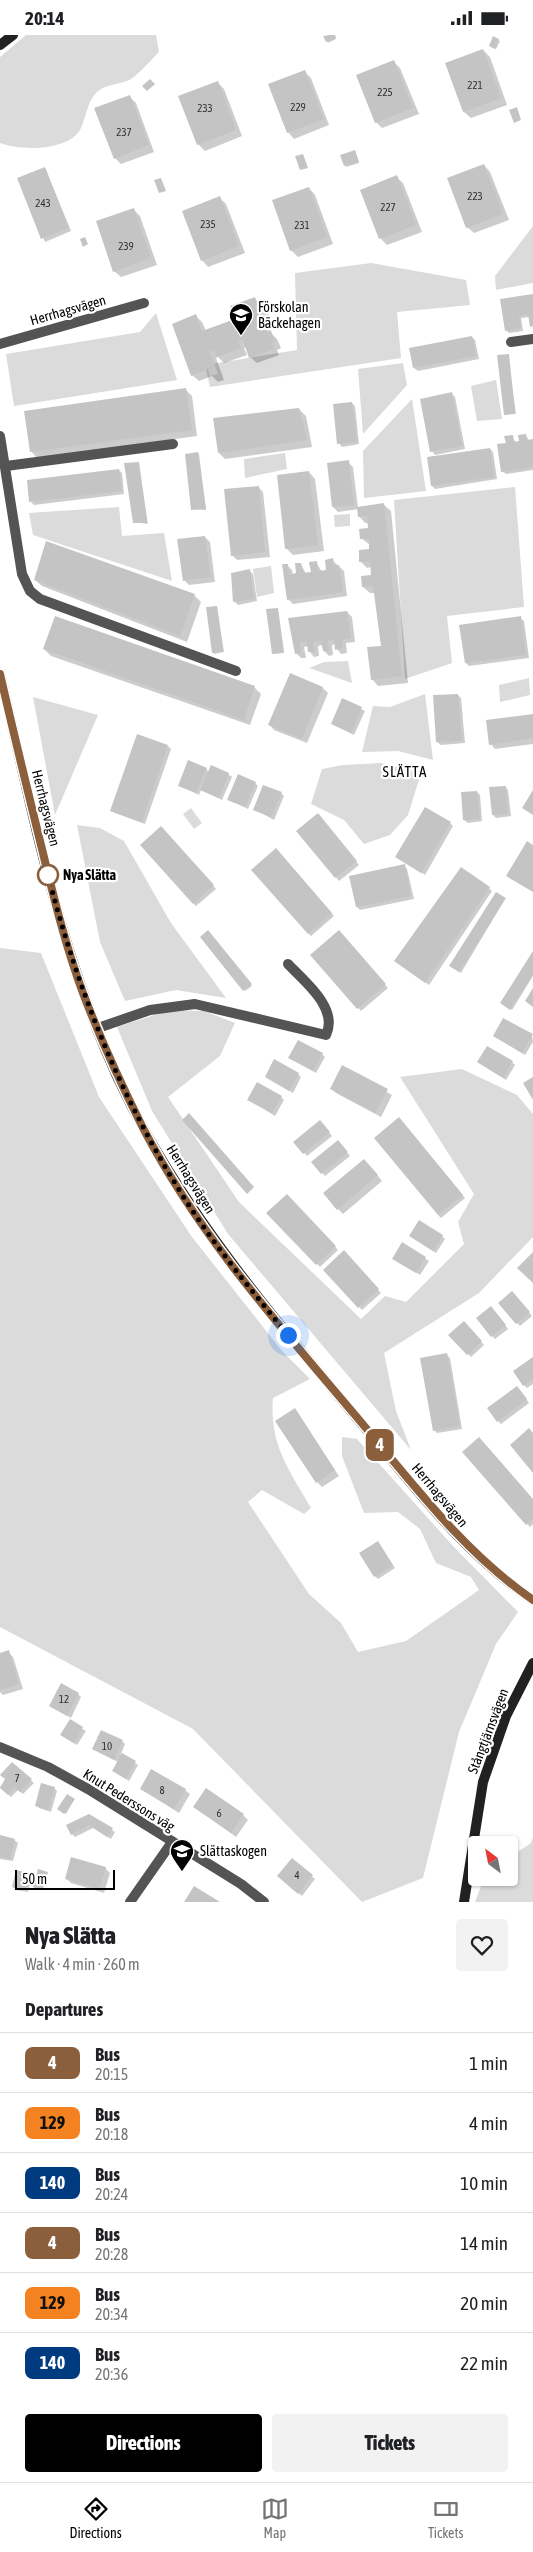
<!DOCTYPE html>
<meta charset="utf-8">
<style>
body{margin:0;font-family:"Asap Condensed",sans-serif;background:#f2f2f2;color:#202124;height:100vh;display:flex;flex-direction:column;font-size:19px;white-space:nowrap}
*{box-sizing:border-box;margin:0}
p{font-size:16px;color:#757577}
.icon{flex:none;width:28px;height:28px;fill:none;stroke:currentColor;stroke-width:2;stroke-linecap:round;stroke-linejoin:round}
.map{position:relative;height:1867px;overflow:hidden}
.side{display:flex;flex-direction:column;background:#fff;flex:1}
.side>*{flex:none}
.badge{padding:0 10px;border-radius:8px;font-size:18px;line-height:32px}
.needle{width:32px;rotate:328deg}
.buttons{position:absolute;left:468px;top:1801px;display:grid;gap:10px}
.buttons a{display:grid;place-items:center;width:50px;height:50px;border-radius:5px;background:#fff;box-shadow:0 1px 4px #0004;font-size:25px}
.scale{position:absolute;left:15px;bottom:12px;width:100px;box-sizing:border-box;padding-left:5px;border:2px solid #000;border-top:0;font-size:14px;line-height:18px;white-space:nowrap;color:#000;-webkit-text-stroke:4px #fff;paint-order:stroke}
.you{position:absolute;width:25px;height:25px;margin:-12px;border:4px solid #fff;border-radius:50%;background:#1a73e8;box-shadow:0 0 0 8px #1a73e833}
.map>.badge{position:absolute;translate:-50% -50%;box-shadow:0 0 0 2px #fff}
h2{padding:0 25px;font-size:19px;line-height:45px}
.round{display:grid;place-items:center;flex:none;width:52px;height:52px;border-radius:5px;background:#f2f2f2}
.headline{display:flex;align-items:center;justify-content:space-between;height:85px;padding:0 25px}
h1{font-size:24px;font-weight:800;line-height:38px}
.action{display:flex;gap:10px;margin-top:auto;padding:10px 25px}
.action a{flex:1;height:58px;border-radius:5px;background:#000;color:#fff;font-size:20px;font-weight:800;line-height:58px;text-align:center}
.action a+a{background:#f2f2f2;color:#202124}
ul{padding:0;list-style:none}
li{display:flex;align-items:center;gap:15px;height:60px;padding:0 25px;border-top:1px solid #e0e0e0}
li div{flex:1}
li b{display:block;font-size:19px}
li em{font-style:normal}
li .badge{min-width:55px;font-weight:700;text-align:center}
.status{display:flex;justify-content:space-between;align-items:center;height:35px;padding:0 25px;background:#fff;direction:ltr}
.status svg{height:14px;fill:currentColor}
.tabs{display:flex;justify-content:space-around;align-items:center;height:70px;border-top:1px solid #e0e0e0;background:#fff;font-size:14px;color:#757577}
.tabs a{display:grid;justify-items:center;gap:2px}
.tabs .current{color:#000}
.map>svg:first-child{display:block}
.green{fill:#dbdbdb}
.shadow{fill:#0003}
.building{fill:#c4c4c4}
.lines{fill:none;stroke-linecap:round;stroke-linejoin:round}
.street{stroke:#545454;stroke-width:10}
.secondary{stroke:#212121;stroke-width:10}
.line-casing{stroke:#fff;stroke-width:11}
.line{stroke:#8b5e3c;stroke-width:8}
.walk{stroke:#000;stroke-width:5;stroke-dasharray:0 9}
.stop-dot{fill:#fff;stroke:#8b5e3c;stroke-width:2.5}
.labels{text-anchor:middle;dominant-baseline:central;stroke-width:4.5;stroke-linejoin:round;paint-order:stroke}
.number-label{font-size:11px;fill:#313131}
.poi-label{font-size:14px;fill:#000;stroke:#fff;text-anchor:start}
.street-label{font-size:14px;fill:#000;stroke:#fff}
.stop-label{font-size:14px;font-weight:bold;fill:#000;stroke:#fff;text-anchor:start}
.neighbourhood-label{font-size:15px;letter-spacing:1px;fill:#000;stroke:#fff}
</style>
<div class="status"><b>20:14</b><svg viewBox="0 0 49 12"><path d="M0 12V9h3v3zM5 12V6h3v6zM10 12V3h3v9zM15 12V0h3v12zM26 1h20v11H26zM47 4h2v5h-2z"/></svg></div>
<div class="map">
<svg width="533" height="1867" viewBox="0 0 533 1867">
<rect width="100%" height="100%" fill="#fff"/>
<path class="green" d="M26,0H156L159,17C150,26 141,37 131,44C122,49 110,49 101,54C87,62 87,82 80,95C67,116 21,116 0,108V22Z
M533,191V248L496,255L495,241Z
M371,228L466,245L470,270L397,277L401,323L210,352L205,330L297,315L295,238Z
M156,278L177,345L14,371L6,319L140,297Z
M403,328L407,350L363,399L358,334Z
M496,345L502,384L477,386L471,351Z
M412,364L426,456L364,463L363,416Z
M285,418L287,434L245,443L244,424Z
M515,452L524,572L447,581L452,628L405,644L394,465Z
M119,472L122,501L164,498L172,546L33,500L29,478Z
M350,479V491L335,492L334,480Z
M271,531L274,558L257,562L253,534Z
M348,626L352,648L309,633L324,627Z
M529,643L530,660L500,667L499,650Z
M425,659L433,725L398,716L362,717L373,671L390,672Z
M33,662L98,680L55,780Z
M381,728L421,738L408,780L390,800L364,809L344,785L311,769L322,734L343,730Z
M191,773L202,788L194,794L183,779Z
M77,790L100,793L124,806L171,888L226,963L176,955L125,966L100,907Z
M0,913L41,918L99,1062L192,1202L282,1316L310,1344L273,1363C269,1409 289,1435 311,1473L304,1479L262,1455L248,1467L309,1559L341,1588L358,1617L406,1606L479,1555L471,1542L436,1528L420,1494L398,1477L364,1478L342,1421V1402L357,1404L453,1511L518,1577L496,1609L459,1697L423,1843L362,1867L193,1694L0,1592Z
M170,975L204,976L235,988L220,1021L168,1062L239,1167L361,1284L385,1261L406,1267L464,1209L458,1187L474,1159L400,1042L462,1034L517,1060L533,1079V1202L479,1258L384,1318L396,1376L411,1415L228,1199L152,1076L117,992Z
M533,1803V1867H475L484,1843L509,1842V1822L530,1809Z"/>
<path class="shadow" d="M328,0H334L336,4L328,8L325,2Z
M494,3L500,6L496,14L491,12Z
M483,15L490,22L507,70L471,83L464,77Z
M394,27L400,33L419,79L382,93L376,87Z
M305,37L311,43L329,90L294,104L288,97Z
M217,47L224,54L242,101L205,116L198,109Z
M129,61L136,68L154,117L121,129L115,123Z
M355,118L359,128L346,132L342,121Z
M484,130L490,137L509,185L474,198L467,192Z
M45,133L71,196L45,207L19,144Z
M396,142L403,148L422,197L387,210L380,203Z
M309,153L315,160L333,209L298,222L291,215Z
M220,163L226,169L245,218L208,232L202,225Z
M133,174L140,181L157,230L121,242L114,236Z
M533,260V293L530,282L521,283L523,296L509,298L506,295Z
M255,264L267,275L271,284L267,285L272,299L277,304L281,313L277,315L279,320L257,328L250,322L247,312L244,313L247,320L224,328L218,322L216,323L224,345L218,347L212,341L199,346L192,340L196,281L202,287L206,296L237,284Z
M472,302L475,305L479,324L418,336L414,333Z
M508,320L516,379L506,380L505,379Z
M185,354L192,361L197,401L37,423L31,416Z
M452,359L455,362L465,414L435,420L432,416Z
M352,368L355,371L359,409L342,412L339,408Z
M299,374L306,381L312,412L225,424L219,418Z
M526,400L529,406L533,405V435L506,439L502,436L507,409L512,401L516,408L520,407Z
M490,414L493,417L497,444L435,454L432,451Z
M197,418L199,419L206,475L192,474Z
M348,427L353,432L358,473L384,470L391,476L408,648L378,651L372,644L382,612L375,558H370L363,552L372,542L371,532L367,533L360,526L370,515V510L361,503L369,494V488H365L359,481V474L338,477L333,472Z
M139,429L148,489L134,487Z
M119,435L122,438L124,459L34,470L31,467Z
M309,437L315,444L324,516L293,520L286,513Z
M258,452L263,457L270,522L237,525L232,520Z
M205,502L210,507L215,547L189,550L184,545Z
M332,525L344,536L347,561L293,569L288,564L287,530L292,535L293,540L298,539L301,529L306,539L312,538L316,527L322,537L327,536Z
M250,536L253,539L257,566L238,570L235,567Z
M35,545L194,560L201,567L187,607L42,551Z
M217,572L224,617L214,619L213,617Z
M277,574L284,618L274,619L273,618Z
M347,577L352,582L355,607L346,608L347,618L341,619L337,614L336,609L332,610L333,620L329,621L324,616L323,610L318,611L319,621L314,622L310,617L309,611L304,612L306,623H301L296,618L290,584Z
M55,583L255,653L261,659L250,690L51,621L44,614Z
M520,583L524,586L529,623L469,631L466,628L461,591Z
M323,653L328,658L307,708L274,695L270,690Z
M458,660L461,663L465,708L441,710L437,707Z
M342,665L365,676L354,700L332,689Z
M533,680V709L495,714L491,709Z
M168,711L171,714L145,789L115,778L111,775Z
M206,734L209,737L228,739L232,742L222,765L201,755L199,760L179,750Z
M255,748L258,751L248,774L228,764Z
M505,752L508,755L511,781L496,783L493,780Z
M477,757L480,760L482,786L468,788L464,785Z
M281,758L284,761L274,785L254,774Z
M321,783L359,830L339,846L298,796Z
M450,788L453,791L425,840L397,822Z
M161,793L216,854L196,871L142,811Z
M279,818L334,881L311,901L308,898Z
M404,831L407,834L414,864L360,875L357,872Z
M489,853L492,856L429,950L399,929Z
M505,864L461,938L452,932Z
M208,897L252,951L245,956L201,902Z
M338,897L388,953L361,976L312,920Z
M533,918V941L512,975L503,969Z
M532,1000L533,1007L525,1020L494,1001Z
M322,1019L325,1022L316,1038L290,1023Z
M478,1027H512L515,1030L506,1045Z
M343,1032L392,1060L381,1082L336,1058L331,1053Z
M298,1039L301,1042L293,1058L266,1042Z
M281,1062L284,1065L275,1081L249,1065Z
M402,1087L465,1163L441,1183L438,1180Z
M323,1089L332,1101L307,1121L295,1107Z
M341,1110L350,1121L325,1141L313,1127Z
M369,1130L382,1146L343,1179L338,1174Z
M287,1161L338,1215L320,1232L268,1178Z
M410,1201H442L445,1204L436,1218Z
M403,1209L429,1226L420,1240L397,1226Z
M344,1217L381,1258L362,1275L325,1235Z
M515,1261L532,1281L520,1291L517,1288Z
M494,1276L508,1294L495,1304L492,1301Z
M464,1287L484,1310L471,1322L450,1300Z
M447,1320L450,1323L462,1394L437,1398L434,1395Z
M533,1324V1349L527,1353L524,1350Z
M520,1355L529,1368L501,1389L498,1386Z
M295,1375L339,1441L322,1452L317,1447Z
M533,1465V1489L530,1492L527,1489Z
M378,1508L395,1533L378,1544L375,1541Z
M8,1617L13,1622L23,1654L3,1660L0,1657V1619Z
M78,1659L81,1662L71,1683L50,1671Z
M70,1686L86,1696L77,1710L65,1703Z
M122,1706L125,1709L121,1719L138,1730L129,1746L114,1736L118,1727L93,1714Z
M12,1728L34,1748L23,1759L18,1755L11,1762L0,1752L7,1744Z
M54,1753L57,1756L51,1777L39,1773L36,1770Z
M141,1754L185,1755L190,1759L179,1778Z
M74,1765L66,1779L60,1775Z
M195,1772L243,1780L248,1785L236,1802Z
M89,1780L115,1797L111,1804L93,1793L75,1802L72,1799Z
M0,1802L14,1805L18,1808L13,1826L0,1824Z
M292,1825L315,1844L302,1861L282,1844Z
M105,1833L110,1838L104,1858L71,1848L66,1843Z
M47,1838L43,1855L35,1853L34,1852Z
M29,1839L32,1842L28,1857L16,1855L13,1852Z"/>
<path class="building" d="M335,0L336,3L326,7L323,1Z
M493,1L499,4L495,14L489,11Z
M483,14L501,63L463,77L445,28Z
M394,25L413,73L375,88L356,40Z
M305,35L324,84L287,98L268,49Z
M150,44L155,49L147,56L142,51Z
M218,46L236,95L197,110L178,61Z
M130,60L149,110L114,124L94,73Z
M517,72L521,85L514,88L509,75Z
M355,115L359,127L344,131L340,120Z
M303,119L308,133L300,135L295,121Z
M484,129L503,179L466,193L447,143Z
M45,132L69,193L41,204L17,143Z
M397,140L416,190L379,204L360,155Z
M161,143L166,156L159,158L154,145Z
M309,152L327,202L290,216L272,165Z
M220,161L239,211L201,226L182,176Z
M134,173L151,223L113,237L96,186Z
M85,202L88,209L83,212L80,204Z
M533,259V291L530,292L528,279L519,281L521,293L505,296L500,264Z
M255,262L257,268L261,267L265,277L261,279L268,298L271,296L275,307L272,308L274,314L249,323L243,305L238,306L241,313L217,322L214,315L210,317L218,339L210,341L208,334L191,341L172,289L196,279L202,296L235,284L230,271Z
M472,301L476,321L413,333L409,313Z
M509,319L515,378L504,380L497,320Z
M186,353L192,395L30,417L24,376Z
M452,357L462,411L430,417L420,364Z
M352,367L357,407L337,409L333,369Z
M299,373L307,405L218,418L213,383Z
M526,399L527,405L533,404V432L501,437L497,409L506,408L504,401L513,400L514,407L519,406L518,400Z
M490,413L494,442L431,451L427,422Z
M198,417L206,474L191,475L185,419Z
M349,425L354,470L332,472L327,428Z
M139,427L147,488H133L124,428Z
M119,434L122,456L29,467L27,445Z
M309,436L318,510L285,514L277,440Z
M259,451L265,517L231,521L224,454Z
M384,468L402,641L371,645L367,612L381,611L373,551L362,552L361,541L371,540L370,526L359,527V515L369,514V504H360L359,494L368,493L367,481L358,482L357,472Z
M205,501L211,542L183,546L177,504Z
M46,506L195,559L180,601L34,545Z
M333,523L334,531L339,530L343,557L287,565L282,529H288L289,540L296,538L295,528H301L303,538L311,537L309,527L317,526L318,536L326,535L325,525Z
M250,534L254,564L233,567L231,538Z
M217,571L223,616L212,618L206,572Z
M278,573L284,617L272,619L266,574Z
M347,576L351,603L342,604L343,613L335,615L334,605H328L329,616H323L321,606L313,607L315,617H308L307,607H300L301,618L295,619L288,583Z
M55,581L255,651L244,685L43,614Z
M521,581L526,620L465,628L459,590Z
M290,638L323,652L302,704L268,690Z
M458,659L462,706L436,707L433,660Z
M342,663L362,672L351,698L331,689Z
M533,679V703L489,710L486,685Z
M137,699L168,710L142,787L110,776Z
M188,725L207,733L196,758L178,751Z
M211,730L229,738L219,763L200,755Z
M238,739L256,747L245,772L227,765Z
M263,750L282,757L271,782L253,775Z
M506,751L508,779L492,780L489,752Z
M533,755V780L522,773Z
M477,756L480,784L463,785L461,757Z
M425,772L451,787L421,838L395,822Z
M318,778L357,826L335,843L296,796Z
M161,791L214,850L193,869L140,810Z
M527,806L533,810V857L506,841Z
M276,813L332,878L308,899L251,835Z
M405,829L411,861L356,872L349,841Z
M461,832L490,852L425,948L394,926Z
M496,857L506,863L459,937L449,931Z
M208,895L252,949L243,956L200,902Z
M339,895L386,949L357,974L310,920Z
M533,916V939L510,975L500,968Z
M533,953V972L525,966Z
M503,983L533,999L522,1018L493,1001Z
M298,1005L323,1018L313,1036L288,1023Z
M487,1011L513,1026L503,1043L477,1027Z
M274,1024L299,1038L289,1056L265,1042Z
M342,1030L388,1054L375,1078L330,1054Z
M533,1042V1065L523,1048Z
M257,1047L282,1061L272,1078L247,1065Z
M189,1078L254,1152L247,1159L182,1085Z
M399,1082L463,1160L438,1180L374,1103Z
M320,1085L330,1097L303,1119L293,1107Z
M338,1105L348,1117L321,1139L311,1127Z
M364,1124L378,1140L337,1175L323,1158Z
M287,1159L336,1211L316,1230L266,1178Z
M419,1185L443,1200L433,1216L409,1201Z
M402,1207L426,1222L416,1238L392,1224Z
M344,1215L379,1254L358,1273L323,1235Z
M533,1217V1248L517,1233Z
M512,1256L530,1277L516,1289L498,1268Z
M491,1271L506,1290L491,1302L476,1283Z
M464,1286L482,1306L467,1320L448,1300Z
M447,1318L460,1391L433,1396L420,1323Z
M533,1322V1344L523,1351L513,1336Z
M517,1351L527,1364L497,1387L487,1373Z
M295,1373L335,1435L316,1448L275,1386Z
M529,1393L533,1398V1438L510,1410Z
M479,1402L533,1464V1484L526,1490L462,1417Z
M378,1506L393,1530L374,1542L359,1518Z
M9,1615L19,1649L0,1655V1618Z
M61,1648L79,1658L67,1681L49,1671Z
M70,1684L83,1692L74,1708L60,1700Z
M101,1695L123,1705L114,1725L92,1714Z
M122,1718L136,1726L126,1744L112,1736Z
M12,1727L32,1744L20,1757L14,1752L8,1760L0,1753L5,1744L0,1740Z
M151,1734L186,1754L174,1774L140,1754Z
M41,1748L55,1752L48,1775L35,1771Z
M206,1753L244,1779L231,1798L193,1772Z
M67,1759L75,1764L64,1779L57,1774Z
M89,1779L113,1793L107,1802L89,1790L71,1800L66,1790Z
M0,1800L15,1804L10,1824L0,1822Z
M71,1822L106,1832L99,1854L65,1844Z
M292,1823L313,1840L298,1859L277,1841Z
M38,1834L48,1837L42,1855L33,1852Z
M16,1835L29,1838L26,1855L12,1852Z
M194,1851L220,1867H184Z"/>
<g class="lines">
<path class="street" d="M511,307L533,304
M0,309L144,268
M0,401L22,539L30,556L40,564L236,636
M6,431L173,409
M98,993L150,975L195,969L326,1000C339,973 304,946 288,929
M0,1712L48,1732L88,1754L241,1849L264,1867
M130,1867L172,1807"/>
<path class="secondary" d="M0,10L13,0
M0,639C37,794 66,957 146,1098C203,1199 277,1287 351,1376C408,1443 459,1515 533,1565
M464,1867L483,1747L506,1681L533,1628"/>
</g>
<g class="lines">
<g class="line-casing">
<path id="line" d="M0,639C13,696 27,753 41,810C53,859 65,910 83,958C100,1003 121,1049 143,1093C198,1199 278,1289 355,1380C411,1446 461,1515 533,1565"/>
</g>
<use href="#line" class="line"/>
<path class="walk" d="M48,840C77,953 120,1062 183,1161C214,1210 251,1255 288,1300"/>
</g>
<defs>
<g id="school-pin" transform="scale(1.25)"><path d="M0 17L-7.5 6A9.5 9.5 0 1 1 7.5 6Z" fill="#000" stroke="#fff"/><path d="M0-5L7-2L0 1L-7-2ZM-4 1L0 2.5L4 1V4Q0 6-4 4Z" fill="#fff"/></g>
</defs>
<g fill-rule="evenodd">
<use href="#school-pin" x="241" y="280"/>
<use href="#school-pin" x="182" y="1816"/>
</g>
<circle class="stop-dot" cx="48" cy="840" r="10"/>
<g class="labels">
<g class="number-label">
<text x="475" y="50">221</text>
<text x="385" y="57">225</text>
<text x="298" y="72">229</text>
<text x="205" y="73">233</text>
<text x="124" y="97">237</text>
<text x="475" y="161">223</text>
<text x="43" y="168">243</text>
<text x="388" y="172">227</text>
<text x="208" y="189">235</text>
<text x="302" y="190">231</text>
<text x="126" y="211">239</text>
<text x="64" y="1664">12</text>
<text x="107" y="1711">10</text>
<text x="17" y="1743">7</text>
<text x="162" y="1755">8</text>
<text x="219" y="1778">6</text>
<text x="297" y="1840">4</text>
</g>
<g class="poi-label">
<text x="258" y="272">Förskolan<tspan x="258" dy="16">Bäckehagen</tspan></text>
<text x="200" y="1816">Slättaskogen</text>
</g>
<g class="street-label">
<text transform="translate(68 275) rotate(-16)">Herrhagsvägen</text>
<text transform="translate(46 773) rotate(76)">Herrhagsvägen</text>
<text transform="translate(191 1144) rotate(58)">Herrhagsvägen</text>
<text transform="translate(440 1460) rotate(50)">Herrhagsvägen</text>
<text transform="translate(488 1696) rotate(-69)">Stångtjärnsvägen</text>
<text transform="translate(129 1765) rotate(32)">Knut Pederssons väg</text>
</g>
<g class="stop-label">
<text x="63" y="840">Nya Slätta</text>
</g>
<g class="neighbourhood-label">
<text x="405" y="736">SLÄTTA</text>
</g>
</g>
</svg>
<div class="buttons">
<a><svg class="needle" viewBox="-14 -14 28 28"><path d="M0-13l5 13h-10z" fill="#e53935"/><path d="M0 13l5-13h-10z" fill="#757577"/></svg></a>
</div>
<div class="scale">50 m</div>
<div class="you" style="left:288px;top:1300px"></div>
<b class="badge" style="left:380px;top:1410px;background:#8b5e3c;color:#fff">4</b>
</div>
<section class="side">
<div class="headline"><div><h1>Nya Slätta</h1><p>Walk · 4 min · 260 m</p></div><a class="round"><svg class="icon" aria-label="heart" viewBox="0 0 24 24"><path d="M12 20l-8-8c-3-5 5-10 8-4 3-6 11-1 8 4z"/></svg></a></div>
<h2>Departures</h2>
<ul>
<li><span class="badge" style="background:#8b5e3c;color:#fff">4</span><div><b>Bus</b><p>20:15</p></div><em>1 min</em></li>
<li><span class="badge" style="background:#f58220;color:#111">129</span><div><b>Bus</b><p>20:18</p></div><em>4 min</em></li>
<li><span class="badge" style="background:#003b80;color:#fff">140</span><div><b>Bus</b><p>20:24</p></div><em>10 min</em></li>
<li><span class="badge" style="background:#8b5e3c;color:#fff">4</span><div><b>Bus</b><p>20:28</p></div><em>14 min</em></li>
<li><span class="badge" style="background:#f58220;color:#111">129</span><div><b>Bus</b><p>20:34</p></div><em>20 min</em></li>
<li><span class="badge" style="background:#003b80;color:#fff">140</span><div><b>Bus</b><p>20:36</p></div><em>22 min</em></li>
</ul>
<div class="action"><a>Directions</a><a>Tickets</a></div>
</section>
<nav class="tabs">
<a class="current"><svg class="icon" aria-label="directions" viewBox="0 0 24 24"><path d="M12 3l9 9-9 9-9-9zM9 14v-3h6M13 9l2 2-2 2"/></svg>Directions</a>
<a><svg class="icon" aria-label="map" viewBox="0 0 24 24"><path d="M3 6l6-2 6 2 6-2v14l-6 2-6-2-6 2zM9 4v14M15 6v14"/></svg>Map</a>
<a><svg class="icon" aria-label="tickets" viewBox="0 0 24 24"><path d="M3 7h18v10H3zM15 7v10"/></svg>Tickets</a>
</nav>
